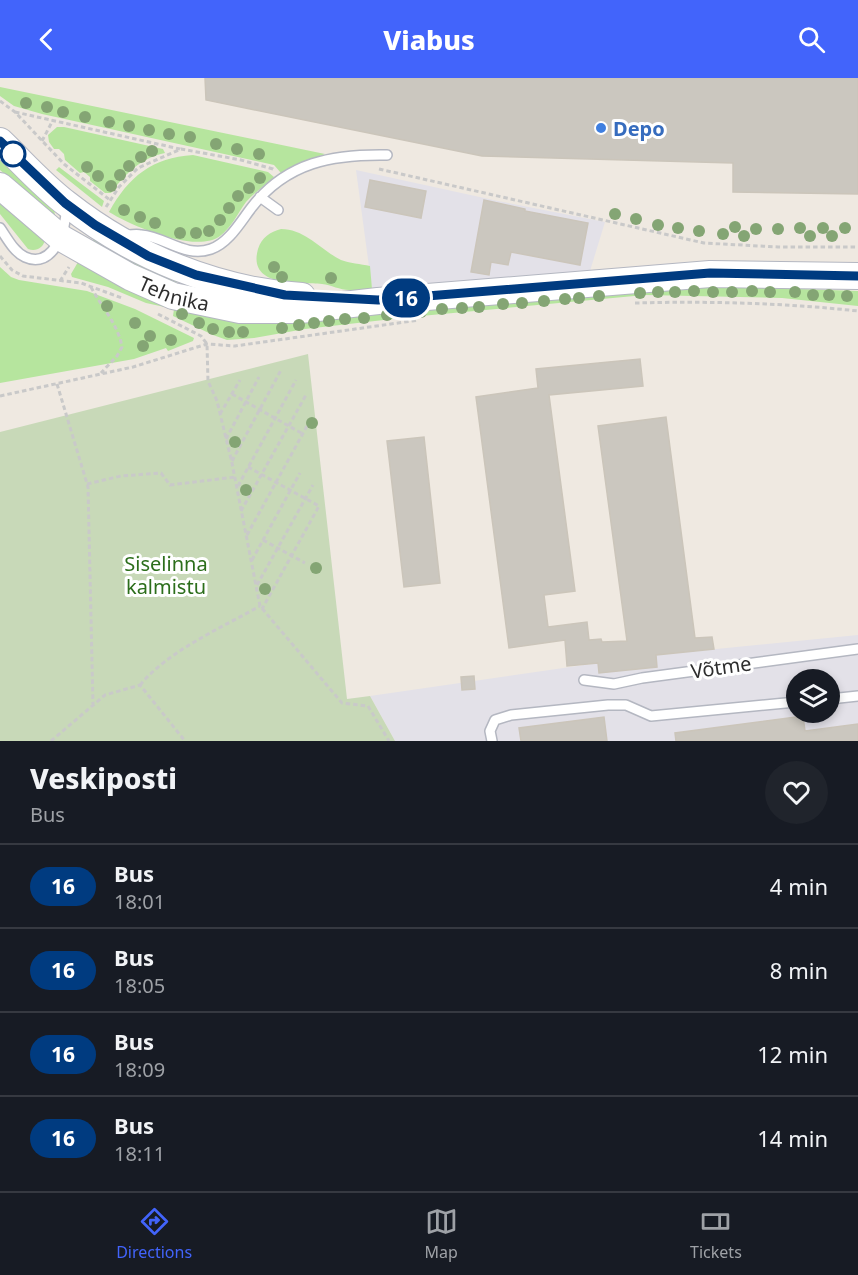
<!DOCTYPE html>
<meta charset="utf-8">
<style>
body{margin:0;font-family:"Noto Sans",sans-serif;background:#20242c;color:#f1f3f6;height:100vh;display:flex;flex-direction:column;font-size:22px;white-space:nowrap}
*{box-sizing:border-box;margin:0}
p{font-size:20px;color:#9ea1a6}
.icon{flex:none;width:33px;height:33px;fill:none;stroke:currentColor;stroke-width:2;stroke-linecap:round;stroke-linejoin:round}
.map{position:relative;height:663px;overflow:hidden}
.sheet{display:flex;flex-direction:column;background:#171b24;flex:1}
.sheet>*{flex:none}
.badge{padding:0 12px;border-radius:20px;font-size:21px;line-height:39px}
.buttons{position:absolute;left:786px;top:591px;display:grid;gap:12px}
.buttons a{display:grid;place-items:center;width:54px;height:54px;border-radius:50%;background:#171b24;box-shadow:0 3px 9px #0003;font-size:30px}
.map>.badge{position:absolute;translate:-50% -50%;box-shadow:0 0 0 3px #fff}
.round{display:grid;place-items:center;flex:none;width:63px;height:63px;border-radius:32px;background:#20242c}
.head{display:flex;align-items:center;justify-content:space-between;height:102px;padding:0 30px}
h1{font-size:28px;font-weight:800;line-height:45px}
ul{padding:0;list-style:none}
li{display:flex;align-items:center;gap:18px;height:84px;padding:0 30px;border-top:2px solid #363941}
li div{flex:1}
li b{display:block;font-size:22px}
li em{font-style:normal}
li .badge{min-width:66px;font-weight:700;text-align:center}
header{display:flex;justify-content:space-between;align-items:center;height:78px;padding:0 30px;background:#4264fb;color:#fff;font-size:27px;font-weight:800}
.tabs{display:flex;justify-content:space-around;align-items:center;height:84px;border-top:2px solid #363941;background:#171b24;font-size:16px;color:#9ea1a6}
.tabs a{display:grid;justify-items:center;gap:3px}
.tabs .selected{color:#4264fb}
.map>svg:first-child{display:block}
.industrial{fill:#e3e1e8;fill-rule:evenodd}
.green{fill:#b6e59e}
.cemetery{fill:#c8d9b8}
.building{fill:#cbc7bf;stroke:#cbc5ba;stroke-width:1.5}
.lines{fill:none;stroke-linecap:round;stroke-linejoin:round}
.service-casing{stroke:#b4b7c1;stroke-width:12}
.secondary-casing{stroke:#b4b7c1;stroke-width:28}
.path{stroke:#c9c9c9;stroke-width:3;stroke-dasharray:4.5 3;stroke-linecap:butt}
.service{stroke:#fff;stroke-width:9}
.secondary{stroke:#fff;stroke-width:26}
.tree{fill:#84a574}
.line-casing{stroke:#fff;stroke-width:14}
.line{stroke:#003b80;stroke-width:9}
.shop-dot{fill:#3f7fe0;stroke:#fff;stroke-width:2}
.stop-dot{fill:#fff;stroke:#003b80;stroke-width:3}
.labels{text-anchor:middle;dominant-baseline:central;stroke-width:6;stroke-linejoin:round;paint-order:stroke}
.shop-label{font-size:20px;font-weight:bold;fill:#366cbe;stroke:#fff;text-anchor:start}
.street-label{font-size:20px;fill:#2e2e2e;stroke:#fff}
.park-label{font-size:20px;fill:#2c6e1b;stroke:#fff}
</style>
<header><svg class="icon" aria-label="back" viewBox="0 0 24 24"><path d="M15 5l-7 7 7 7"/></svg>Viabus<svg class="icon" aria-label="search" viewBox="0 0 24 24"><circle cx="10" cy="10" r="6"/><path d="M15 15l6 6"/></svg></header>
<div class="map">
<svg width="858" height="663" viewBox="0 0 858 663">
<rect width="100%" height="100%" fill="#efe9e1"/>
<path class="industrial" d="M356,92L498,123L605,144L590,193L372,211Z
M858,557V663H395L370,618L598,585L599,595L657,589L656,577ZM796,602H830V634H796Z"/>
<path class="green" d="M0,9L325,76L298,86L281,95L274,87L42,36L14,28L0,18Z
M57,49H64L163,71L165,75C142,79 124,97 111,115H105L90,103V99L84,94L80,95L65,82L64,76L59,71H54L49,64L48,57Z
M0,77L54,129L55,139L0,92Z
M193,77L268,94L274,99C265,107 254,115 246,124C238,135 231,150 220,158C196,176 132,148 109,134C129,98 152,80 193,77Z
M59,89L104,123L102,129L56,92Z
M0,122L45,162C43,170 36,174 28,171L0,136Z
M281,151C305,151 321,172 341,182C349,185 361,186 370,188L372,211C365,211 357,213 349,212C340,212 331,207 322,206C299,204 247,210 258,171C262,159 270,154 281,151Z
M95,159L177,201L178,204C162,207 108,174 91,166Z
M78,184L100,197L156,222L737,209L858,213V228L782,220L645,217L410,239L305,251L254,260L227,262L213,257L173,238L174,231L146,225L108,209L72,199L71,196Z
M0,189L11,199L19,202L87,213L135,231L194,260L193,263L168,273L166,270L134,281L0,305Z"/>
<path class="cemetery" d="M308,276L347,621L370,618L395,663H0V354Z"/>
<path class="building" d="M205,0H858V116L733,114V85L482,78L206,22Z
M370,102L426,113L421,140L365,129Z
M484,122L525,131V133L588,145L580,187L511,174L508,187L491,184L489,197L471,194Z
M640,281L643,308L549,317L575,513L544,517L548,549L587,544L589,562L601,561L602,564L627,563L598,348L666,339L695,560L712,559L714,571L656,577L657,589L599,595L598,585L567,588L565,562L509,570L476,319L538,310L536,291Z
M424,359L440,505L404,509L387,363Z
M474,598L475,611L462,612L461,599Z
M803,638L805,653L858,646V663H676L675,655Z
M604,639L607,663H521L519,650Z"/>
<g class="lines">
<g class="service-casing">
<path id="service" d="M260,119L278,132
M0,150C7,160 14,174 25,179C53,192 67,151 66,130
M128,157C132,157 137,156 141,157C166,159 185,180 211,171C229,165 241,143 252,129C287,84 333,76 387,77
M584,602L614,606L642,600L858,571
M830,621L858,618
M492,663L490,653L495,642L511,637L608,627H626L651,638L796,624"/>
</g>
<g class="secondary-casing">
<g id="secondary">
<path d="M0,63C22,84 42,107 67,126C133,178 218,213 302,218"/>
<path id="s1" d="M0,108L61,160L130,199L173,218L240,232H300L378,223L710,196L858,198"/>
</g>
</g>
<path class="path" d="M0,23L15,34L64,86L110,122
M15,34L180,71
M42,63L53,42
M379,91L704,165L778,169H858
M106,129L119,109L138,90L181,71L241,82L273,91L275,93
M0,178L12,192L23,198L81,205L122,220
M60,203L69,189
M91,209C102,230 118,246 122,269L117,278L101,295
M635,225C709,223 784,225 858,233
M158,236L201,258L207,266L208,303L217,323L232,385L260,528L342,625L368,628L389,663
M57,306L88,409L93,627
M232,316L303,356
M0,318L133,289L207,266L235,268L419,242
M220,336L240,302
M226,361L259,299
M232,383L281,292
M248,389L319,428L262,531
M87,406L121,398L161,395L170,407L235,399
M238,408L296,302
M241,433L306,317
M247,457L307,348
M263,462L305,485
M252,482L300,395
M257,507L313,407
M140,607C168,573 221,550 260,528
M51,663L105,617L140,607L185,663"/>
<use href="#service" class="service"/>
<use href="#secondary" class="secondary"/>
</g>
<g class="tree">
<circle cx="26" cy="25" r="6"/>
<circle cx="47" cy="29" r="6"/>
<circle cx="63" cy="34" r="6"/>
<circle cx="85" cy="39" r="6"/>
<circle cx="109" cy="44" r="6"/>
<circle cx="129" cy="48" r="6"/>
<circle cx="149" cy="52" r="6"/>
<circle cx="169" cy="56" r="6"/>
<circle cx="190" cy="59" r="6"/>
<circle cx="216" cy="66" r="6"/>
<circle cx="237" cy="71" r="6"/>
<circle cx="152" cy="73" r="6"/>
<circle cx="259" cy="76" r="6"/>
<circle cx="141" cy="79" r="6"/>
<circle cx="129" cy="88" r="6"/>
<circle cx="87" cy="89" r="6"/>
<circle cx="120" cy="97" r="6"/>
<circle cx="98" cy="98" r="6"/>
<circle cx="260" cy="100" r="6"/>
<circle cx="111" cy="108" r="6"/>
<circle cx="249" cy="110" r="6"/>
<circle cx="238" cy="118" r="6"/>
<circle cx="229" cy="130" r="6"/>
<circle cx="124" cy="132" r="6"/>
<circle cx="615" cy="136" r="6"/>
<circle cx="140" cy="139" r="6"/>
<circle cx="636" cy="141" r="6"/>
<circle cx="220" cy="142" r="6"/>
<circle cx="155" cy="145" r="6"/>
<circle cx="658" cy="147" r="6"/>
<circle cx="735" cy="149" r="6"/>
<circle cx="678" cy="150" r="6"/>
<circle cx="800" cy="150" r="6"/>
<circle cx="823" cy="150" r="6"/>
<circle cx="845" cy="150" r="6"/>
<circle cx="756" cy="151" r="6"/>
<circle cx="778" cy="151" r="6"/>
<circle cx="209" cy="153" r="6"/>
<circle cx="699" cy="153" r="6"/>
<circle cx="180" cy="155" r="6"/>
<circle cx="196" cy="155" r="6"/>
<circle cx="723" cy="156" r="6"/>
<circle cx="744" cy="158" r="6"/>
<circle cx="810" cy="158" r="6"/>
<circle cx="832" cy="158" r="6"/>
<circle cx="274" cy="189" r="6"/>
<circle cx="282" cy="199" r="6"/>
<circle cx="331" cy="200" r="6"/>
<circle cx="694" cy="213" r="6"/>
<circle cx="752" cy="213" r="6"/>
<circle cx="658" cy="214" r="6"/>
<circle cx="675" cy="214" r="6"/>
<circle cx="713" cy="214" r="6"/>
<circle cx="732" cy="214" r="6"/>
<circle cx="770" cy="214" r="6"/>
<circle cx="795" cy="214" r="6"/>
<circle cx="640" cy="215" r="6"/>
<circle cx="813" cy="217" r="6"/>
<circle cx="829" cy="217" r="6"/>
<circle cx="599" cy="218" r="6"/>
<circle cx="847" cy="218" r="6"/>
<circle cx="579" cy="220" r="6"/>
<circle cx="565" cy="221" r="6"/>
<circle cx="544" cy="223" r="6"/>
<circle cx="522" cy="225" r="6"/>
<circle cx="503" cy="226" r="6"/>
<circle cx="107" cy="228" r="6"/>
<circle cx="479" cy="229" r="6"/>
<circle cx="462" cy="230" r="6"/>
<circle cx="442" cy="231" r="6"/>
<circle cx="421" cy="234" r="6"/>
<circle cx="405" cy="235" r="6"/>
<circle cx="182" cy="236" r="6"/>
<circle cx="387" cy="237" r="6"/>
<circle cx="364" cy="240" r="6"/>
<circle cx="345" cy="241" r="6"/>
<circle cx="329" cy="243" r="6"/>
<circle cx="135" cy="245" r="6"/>
<circle cx="199" cy="245" r="6"/>
<circle cx="314" cy="245" r="6"/>
<circle cx="299" cy="247" r="6"/>
<circle cx="282" cy="250" r="6"/>
<circle cx="213" cy="251" r="6"/>
<circle cx="229" cy="254" r="6"/>
<circle cx="243" cy="254" r="6"/>
<circle cx="150" cy="258" r="6"/>
<circle cx="171" cy="262" r="6"/>
<circle cx="143" cy="268" r="6"/>
<circle cx="312" cy="345" r="6"/>
<circle cx="235" cy="364" r="6"/>
<circle cx="246" cy="412" r="6"/>
<circle cx="316" cy="490" r="6"/>
<circle cx="265" cy="511" r="6"/>
</g>
<g class="lines">
<g class="line-casing">
<path id="line" d="M0,63L65,125L95,147L148,178L196,197L285,217L378,222L710,195L858,198"/>
</g>
<use href="#line" class="line"/>
</g>
<circle class="shop-dot" cx="601" cy="50" r="6"/>
<circle class="stop-dot" cx="13" cy="76" r="12"/>
<g class="labels">
<g class="shop-label">
<text x="613" y="50">Depo</text>
</g>
<g class="street-label">
<text stroke="none"><textPath href="#s1" startOffset="207">Tehnika</textPath></text>
<text transform="translate(721 589) rotate(-8)">Võtme</text>
</g>
<g class="park-label">
<text x="166" y="485">Siselinna<tspan x="166" dy="23">kalmistu</tspan></text>
</g>
</g>
</svg>
<div class="buttons">
<a><svg class="icon" aria-label="layers" viewBox="0 0 24 24"><path d="M12 4l9 5-9 5-9-5zM3 14l9 5 9-5"/></svg></a>
</div>
<b class="badge" style="left:406px;top:220px;background:#003b80;color:#fff">16</b>
</div>
<section class="sheet">
<div class="head"><div><h1>Veskiposti</h1><p>Bus</p></div><a class="round"><svg class="icon" aria-label="heart" viewBox="0 0 24 24"><path d="M12 20l-8-8c-3-5 5-10 8-4 3-6 11-1 8 4z"/></svg></a></div>
<ul>
<li><span class="badge" style="background:#003b80;color:#fff">16</span><div><b>Bus</b><p>18:01</p></div><em>4 min</em></li>
<li><span class="badge" style="background:#003b80;color:#fff">16</span><div><b>Bus</b><p>18:05</p></div><em>8 min</em></li>
<li><span class="badge" style="background:#003b80;color:#fff">16</span><div><b>Bus</b><p>18:09</p></div><em>12 min</em></li>
<li><span class="badge" style="background:#003b80;color:#fff">16</span><div><b>Bus</b><p>18:11</p></div><em>14 min</em></li>
</ul>
</section>
<nav class="tabs">
<a class="selected"><svg class="icon" aria-label="directions" viewBox="0 0 24 24"><path d="M12 3l9 9-9 9-9-9zM9 14v-3h6M13 9l2 2-2 2"/></svg>Directions</a>
<a><svg class="icon" aria-label="map" viewBox="0 0 24 24"><path d="M3 6l6-2 6 2 6-2v14l-6 2-6-2-6 2zM9 4v14M15 6v14"/></svg>Map</a>
<a><svg class="icon" aria-label="tickets" viewBox="0 0 24 24"><path d="M3 7h18v10H3zM15 7v10"/></svg>Tickets</a>
</nav>
